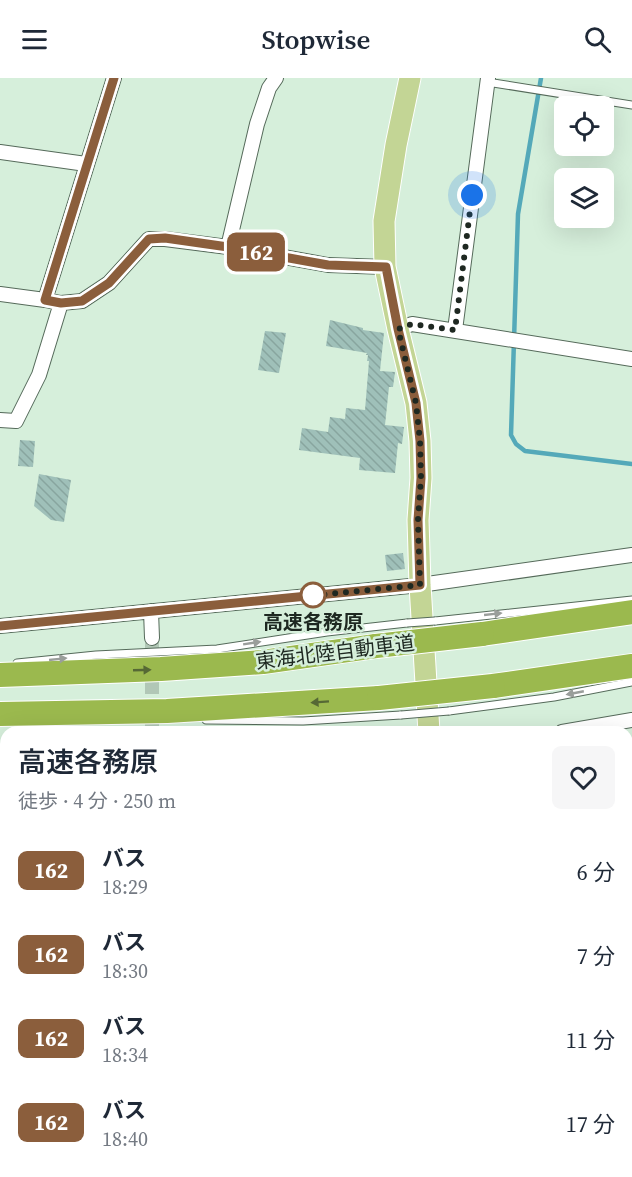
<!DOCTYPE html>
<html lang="ja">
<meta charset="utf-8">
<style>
body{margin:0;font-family:"Source Serif 4","Noto Sans JP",serif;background:#f6f6f7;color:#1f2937;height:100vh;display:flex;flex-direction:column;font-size:22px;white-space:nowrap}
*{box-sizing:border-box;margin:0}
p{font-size:20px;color:#747a83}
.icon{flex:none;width:33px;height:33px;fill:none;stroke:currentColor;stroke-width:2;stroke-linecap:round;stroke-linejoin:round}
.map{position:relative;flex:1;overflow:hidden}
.drawer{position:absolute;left:0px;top:648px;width:633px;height:452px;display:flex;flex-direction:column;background:#fff;border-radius:18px 18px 0 0;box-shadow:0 6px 24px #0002}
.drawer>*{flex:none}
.badge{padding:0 12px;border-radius:9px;font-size:21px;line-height:39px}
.buttons{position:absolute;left:554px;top:18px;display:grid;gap:12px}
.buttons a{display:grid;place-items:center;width:60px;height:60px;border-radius:9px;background:#fff;box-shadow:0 6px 24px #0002;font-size:30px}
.you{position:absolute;width:30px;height:30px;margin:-15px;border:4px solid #fff;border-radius:50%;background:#1a73e8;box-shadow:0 0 0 9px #1a73e833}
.map>.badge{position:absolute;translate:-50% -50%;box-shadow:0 0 0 3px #fff}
.round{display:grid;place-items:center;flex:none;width:63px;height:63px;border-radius:9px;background:#f6f6f7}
.summary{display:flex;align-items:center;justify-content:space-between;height:102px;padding:0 18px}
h1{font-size:28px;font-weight:600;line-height:45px}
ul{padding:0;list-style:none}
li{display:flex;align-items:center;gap:18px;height:84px;padding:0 18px}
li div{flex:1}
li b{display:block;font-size:22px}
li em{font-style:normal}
li .badge{min-width:66px;font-weight:700;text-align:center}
header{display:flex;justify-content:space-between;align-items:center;height:78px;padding:0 18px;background:#fff;font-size:27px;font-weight:600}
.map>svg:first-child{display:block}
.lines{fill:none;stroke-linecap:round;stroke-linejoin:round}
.stream{stroke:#54a9b9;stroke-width:4.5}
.building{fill:url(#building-back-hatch)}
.street-tunnel{stroke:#b1c7b6;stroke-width:14;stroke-dasharray:14 7;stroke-linecap:butt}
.lane-casing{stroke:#556a5a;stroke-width:9}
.street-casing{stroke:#556a5a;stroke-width:16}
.secondary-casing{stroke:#556a5a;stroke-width:20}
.primary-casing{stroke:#fff;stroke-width:23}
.highway-casing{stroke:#fff;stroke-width:26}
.lane{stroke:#fff;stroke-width:7}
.street{stroke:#fff;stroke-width:14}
.secondary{stroke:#e1eaca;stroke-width:18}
.primary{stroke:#c3d595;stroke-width:21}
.highway{stroke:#9bb94e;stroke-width:24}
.lane-bridge-casing{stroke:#556a5a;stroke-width:9;stroke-linecap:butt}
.highway-bridge-casing{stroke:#fff;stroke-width:26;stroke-linecap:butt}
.lane-bridge{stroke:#fff;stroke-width:7}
.highway-bridge{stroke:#9bb94e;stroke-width:24}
.oneway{fill:#9a9e9b}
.oneway2{fill:#566935}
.line-casing{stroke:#fff;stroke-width:14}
.line{stroke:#8b5e3c;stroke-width:9}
.walk{stroke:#1e2821;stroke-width:6;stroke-dasharray:0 10.8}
.stop-dot{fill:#fff;stroke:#8b5e3c;stroke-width:3}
.labels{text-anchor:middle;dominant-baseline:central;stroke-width:5;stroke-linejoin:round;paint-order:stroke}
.stop-label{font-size:20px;font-weight:bold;fill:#1e2821;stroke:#d6efdb}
.street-label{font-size:20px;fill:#1e2821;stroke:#d6efdb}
</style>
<header><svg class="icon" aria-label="menu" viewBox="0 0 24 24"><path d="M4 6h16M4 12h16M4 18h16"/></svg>Stopwise<svg class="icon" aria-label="search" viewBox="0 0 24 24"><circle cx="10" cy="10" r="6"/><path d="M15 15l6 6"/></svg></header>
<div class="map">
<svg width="632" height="1099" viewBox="0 0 632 1099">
<defs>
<pattern id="building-back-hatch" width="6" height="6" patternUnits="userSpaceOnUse" patternTransform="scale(1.5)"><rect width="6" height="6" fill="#9fc0b9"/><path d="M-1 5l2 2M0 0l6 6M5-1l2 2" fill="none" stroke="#88a59f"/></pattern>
</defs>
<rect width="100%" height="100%" fill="#d6efdb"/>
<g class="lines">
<path class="stream" d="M541,0L518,136L511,357L516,366L525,373L632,386
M0,731L6,737
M201,1094L204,1099"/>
</g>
<path class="building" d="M330,242L363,250V252L384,255L380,293L395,294L393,309H389L385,347L404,349L402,366L398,365L395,395L359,392L360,380L299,372L302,350L328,354L330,339L345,341L346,330L365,332L369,283H367L368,277H366L367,275L326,268Z
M265,253L286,255L279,295L258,292Z
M20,362L35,363L33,389L18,388Z
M39,396L71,402L64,444L51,442L34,428Z
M403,475L405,491L387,493L385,477Z"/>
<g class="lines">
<path class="street-tunnel" d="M152,560V654"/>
<g class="lane-casing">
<path id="lane" d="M487,4L632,27
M435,543L632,522
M17,585L96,577L217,571L327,554L407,545
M449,633L554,619L632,604
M206,642L303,643L401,637"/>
</g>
<g class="street-casing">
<path id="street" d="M0,74L86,86
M228,169L257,46L269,10L276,0
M0,216L45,222L61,225L82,223L109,205L149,161H165L228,169L328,187L385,189
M45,222L114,0
M398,251L412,246L632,281
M455,252L488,0
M0,342L16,343L39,297L61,225
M151,533L152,560
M0,548L420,507L632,477
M562,654L632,642
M0,682H6
M0,935H6
M627,1090L632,1089
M155,1094V1099
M452,1094V1099
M547,1099L583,1094"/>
</g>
<g class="secondary-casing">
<path id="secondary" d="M627,767L632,766"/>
</g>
<g class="primary-casing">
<path id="primary" d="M410,0L396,67L384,143L385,189L398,251L416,325L420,363L421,400L418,442L420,507L429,654
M508,1094L510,1099"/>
</g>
<g class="highway-casing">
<path id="highway" d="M482,556L632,534
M0,597L161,591L263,584L376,568
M493,608L632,588
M0,636L167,633L379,620"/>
</g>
<use href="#lane" class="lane"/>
<use href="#street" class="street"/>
<use href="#secondary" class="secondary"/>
<use href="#primary" class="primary"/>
<use href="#highway" class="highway"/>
<g class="lane-bridge-casing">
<path id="lane-bridge" d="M407,545L435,543
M401,637L449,633"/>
</g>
<g class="highway-bridge-casing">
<path id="highway-bridge" d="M376,568L482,556
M379,620L493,608"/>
</g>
<use href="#lane-bridge" class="lane-bridge"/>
<use href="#highway-bridge" class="highway-bridge"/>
</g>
<defs><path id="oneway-solid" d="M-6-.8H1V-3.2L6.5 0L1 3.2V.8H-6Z" transform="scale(1.5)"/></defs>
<g class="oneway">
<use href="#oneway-solid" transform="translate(493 536) rotate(-6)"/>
<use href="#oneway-solid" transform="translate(252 565) rotate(-9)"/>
<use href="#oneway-solid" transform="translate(58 581) rotate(-6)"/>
<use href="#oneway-solid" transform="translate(575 615) rotate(169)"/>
</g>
<g class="oneway2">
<use href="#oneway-solid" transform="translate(142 592) rotate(-2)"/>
<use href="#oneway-solid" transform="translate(320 624) rotate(176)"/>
</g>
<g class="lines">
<g class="line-casing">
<path id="line" d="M0,548L420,507L418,442L421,400L420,363L416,325L398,251L386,189L328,187L228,169L165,160L149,161L109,205L82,223L61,225L45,222L114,0"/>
</g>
<use href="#line" class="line"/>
<path class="walk" d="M313,517L308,518L420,507L418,442L421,400L420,363L416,325L398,251L412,246L455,252L472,117"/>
</g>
<circle class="stop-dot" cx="313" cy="517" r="12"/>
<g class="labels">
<g class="stop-label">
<text x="313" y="544">高速各務原</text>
</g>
<g class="street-label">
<text transform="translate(335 574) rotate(-7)">東海北陸自動車道</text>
</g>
</g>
</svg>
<div class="buttons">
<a><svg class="icon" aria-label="locate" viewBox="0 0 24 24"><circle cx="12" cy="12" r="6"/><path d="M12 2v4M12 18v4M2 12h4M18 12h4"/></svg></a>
<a><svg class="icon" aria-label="layers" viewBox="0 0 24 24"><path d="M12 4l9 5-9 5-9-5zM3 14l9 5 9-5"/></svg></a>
</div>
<div class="you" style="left:472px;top:117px"></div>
<b class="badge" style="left:256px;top:174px;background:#8b5e3c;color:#fff">162</b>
<section class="drawer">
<div class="summary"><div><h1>高速各務原</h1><p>徒歩 · 4 分 · 250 m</p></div><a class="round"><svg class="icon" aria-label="heart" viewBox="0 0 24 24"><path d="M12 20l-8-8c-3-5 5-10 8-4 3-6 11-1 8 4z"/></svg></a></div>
<ul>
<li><span class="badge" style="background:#8b5e3c;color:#fff">162</span><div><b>バス</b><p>18:29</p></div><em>6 分</em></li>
<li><span class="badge" style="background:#8b5e3c;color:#fff">162</span><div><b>バス</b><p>18:30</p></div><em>7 分</em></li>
<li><span class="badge" style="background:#8b5e3c;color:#fff">162</span><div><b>バス</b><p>18:34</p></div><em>11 分</em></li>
<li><span class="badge" style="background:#8b5e3c;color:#fff">162</span><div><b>バス</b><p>18:40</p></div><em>17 分</em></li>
</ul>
</section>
</div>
